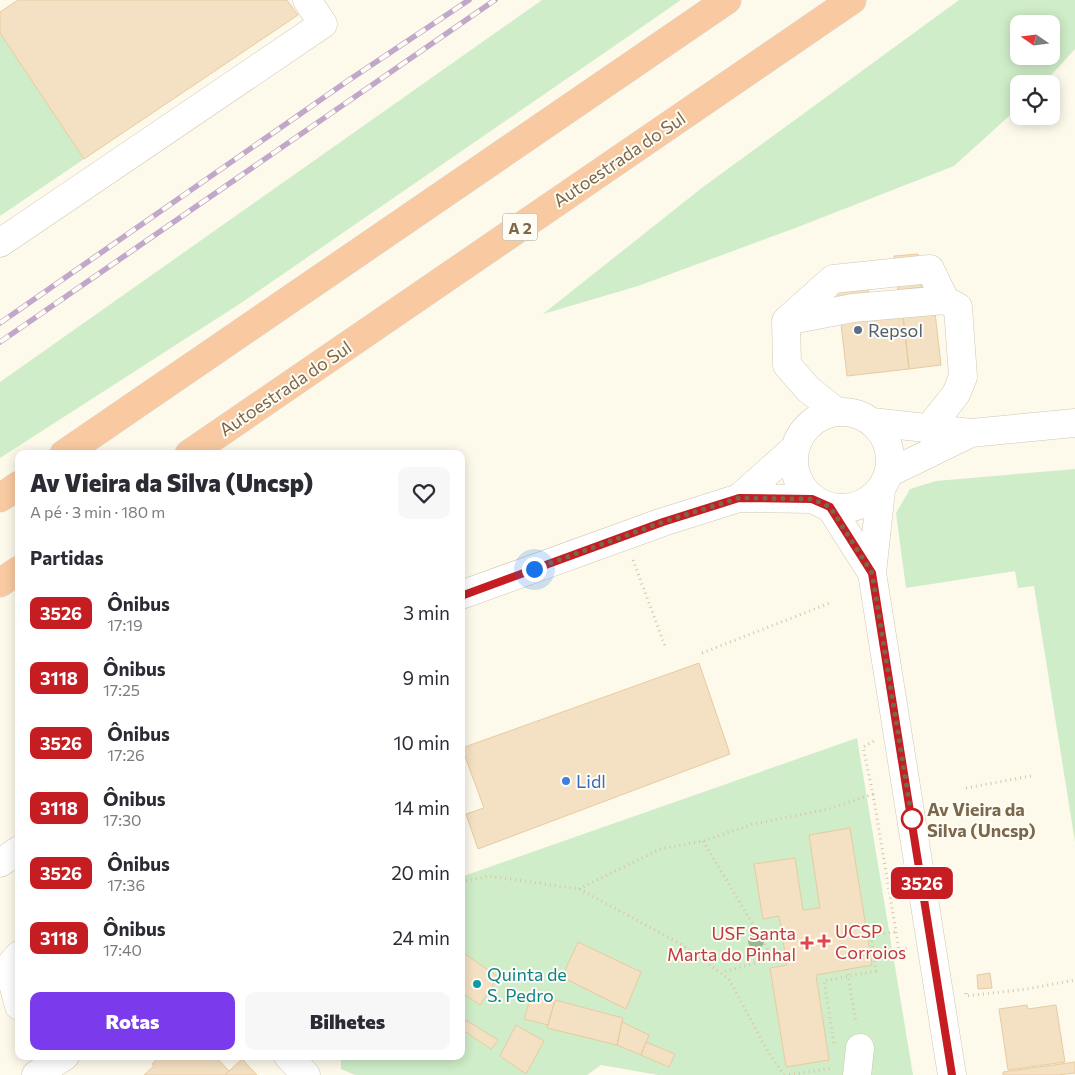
<!DOCTYPE html>
<html lang="pt">
<meta charset="utf-8">
<style>
body{margin:0;font-family:Commissioner,sans-serif;background:#f7f7f7;color:#2b2b33;height:100vh;display:flex;flex-direction:column;font-size:19px;white-space:nowrap}
*{box-sizing:border-box;margin:0}
p{font-size:16px;color:#7c7c81}
.icon{flex:none;width:28px;height:28px;fill:none;stroke:currentColor;stroke-width:2;stroke-linecap:round;stroke-linejoin:round}
.map{position:relative;flex:1;overflow:hidden}
.details{position:absolute;left:15px;top:450px;width:450px;height:610px;display:flex;flex-direction:column;background:#fff;border-radius:10px;box-shadow:0 2px 12px #0003}
.details>*{flex:none}
.badge{padding:0 10px;border-radius:8px;font-size:18px;line-height:32px}
.needle{width:32px;rotate:284deg}
.tools{position:absolute;left:1010px;top:15px;display:grid;gap:10px}
.tools a{display:grid;place-items:center;width:50px;height:50px;border-radius:10px;background:#fff;box-shadow:0 2px 12px #0003;font-size:25px}
.you{position:absolute;width:25px;height:25px;margin:-12px;border:4px solid #fff;border-radius:50%;background:#1a73e8;box-shadow:0 0 0 8px #1a73e833}
.map>.badge{position:absolute;translate:-50% -50%;box-shadow:0 0 0 2px #fff}
h2{padding:0 15px;font-size:19px;line-height:45px}
.round{display:grid;place-items:center;flex:none;width:52px;height:52px;border-radius:10px;background:#f7f7f7}
.summary{display:flex;align-items:center;justify-content:space-between;height:85px;padding:0 15px}
h1{font-size:24px;font-weight:800;line-height:38px}
.cta{display:flex;gap:10px;margin-top:auto;padding:10px 15px}
.cta a{flex:1;height:58px;border-radius:10px;background:#7c3aed;color:#fff;font-size:20px;font-weight:800;line-height:58px;text-align:center}
.cta a+a{background:#f7f7f7;color:#2b2b33}
ul{padding:0;list-style:none}
li{display:flex;align-items:center;gap:15px;height:65px;padding:0 15px}
li div{flex:1}
li b{display:block;font-size:19px}
li em{font-style:normal}
li .badge{min-width:55px;font-weight:700;text-align:center}
.map>svg:first-child{display:block}
.green{fill:#cfedc8;fill-rule:evenodd}
.building{fill:#f4e0c2;stroke:#e7cba1}
.lines{fill:none;stroke-linecap:round;stroke-linejoin:round}
.minor-casing{stroke:#d2c6af;stroke-width:29}
.highway-casing{stroke:#ddd7d0;stroke-width:29}
.path{stroke:#dac4a4;stroke-width:3;stroke-dasharray:1 4;stroke-linecap:butt}
.minor{stroke:#fff;stroke-width:28}
.highway{stroke:#f9caa1;stroke-width:28}
.rail-casing{stroke:#c1a7ca;stroke-width:5.5}
.rail{stroke:#fffdf3;stroke-width:4;stroke-dasharray:11;stroke-linecap:butt}
.tree{fill:#99b78f}
.line-casing{stroke:#fff;stroke-width:11}
.line{stroke:#c61d23;stroke-width:8}
.walk{stroke:#7b674c;stroke-width:5;stroke-dasharray:0 9}
.service-dot{fill:#5c6f8a;stroke:#fffdf3;stroke-width:2}
.shop-dot{fill:#3f7fe0;stroke:#fffdf3;stroke-width:2}
.stop-dot{fill:#fff;stroke:#c61d23;stroke-width:2.5}
.health-dot{fill:#e0444e;stroke:#fffdf3;stroke-width:2}
.culture-dot{fill:#0f9aa8;stroke:#fffdf3;stroke-width:2}
.labels{text-anchor:middle;dominant-baseline:central;stroke-width:4;stroke-linejoin:round;paint-order:stroke}
.shield{fill:#fffdf3;stroke:#a3947e;stroke-width:1}
.shield-label{font-size:16px;font-weight:bold;fill:#7b674c}
.street-label{font-size:18px;fill:#7b674c;stroke:#fffdf3}
.service-label{font-size:18px;fill:#4e5e75;stroke:#fffdf3;text-anchor:start}
.shop-label{font-size:18px;fill:#366cbe;stroke:#fffdf3;text-anchor:start}
.stop-label{font-size:18px;font-weight:bold;fill:#7b674c;stroke:#fffdf3;text-anchor:start}
.health-label{font-size:18px;fill:#be3a42;stroke:#fffdf3;text-anchor:start}
.culture-label{font-size:18px;fill:#0d838f;stroke:#fffdf3;text-anchor:start}
</style>
<div class="map">
<svg width="1075" height="1075" viewBox="0 0 1075 1075">
<rect width="100%" height="100%" fill="#fdfaec"/>
<path class="green" d="M542,0H681L241,303L0,458V382Z
M959,0H1075V49L1043,84H1019V107L954,166L798,227L638,286L543,314L703,187ZM1019,24H1051V56H1019Z
M0,33L84,159L0,216Z
M1075,469V842L1034,586L1018,588L1015,571L906,588L896,513L910,489L936,481Z
M857,738L913,1075H658L601,1065L587,1075H355L341,1069V1056H461V877Z"/>
<path class="building" d="M18,0H287L298,15L84,159L0,33V12Z
M918,254L922,287L898,290L894,256Z
M868,285L872,320L903,316L909,369L847,376L837,289Z
M935,312L941,365L909,369L903,316Z
M699,663L730,754L478,849L466,814L484,808L462,748Z
M850,828L872,965L816,975L829,1060L786,1067L770,968L787,965L779,916L763,919L754,864L795,858L803,910L820,908L809,835Z
M578,942L641,972L626,1009L562,977Z
M461,951L498,977L480,1005L461,992Z
M990,973L992,988L978,989L977,975Z
M531,996L554,1003L548,1025L524,1019Z
M555,1000L623,1018L617,1045L547,1028Z
M1027,1005L1028,1009L1056,1005L1065,1062L1008,1070L999,1009Z
M466,1020L498,1040L491,1049L461,1029Z
M622,1022L649,1035L641,1055L617,1045Z
M516,1025L544,1041L526,1074L500,1056Z
M646,1042L675,1054L669,1067L641,1055Z
M160,1056H215L229,1071L225,1075H144L154,1066L152,1064Z
M242,1059L257,1075H225L229,1071Z
M1075,1062V1073L1058,1075H1003V1072Z"/>
<g class="lines">
<g class="minor-casing">
<path id="minor" d="M0,243L323,24L307,0
M787,320L833,279L930,269L945,300
M837,412L808,389L787,365L786,321L853,308L945,300L958,307L963,377L956,394L929,428
M794 460a48 48 0 1 1 96 0a48 48 0 1 1-96 0Z
M872,422L971,433L1075,423
M889,473L971,433
M881,490L872,573L952,1075
M739,498L796,447
M830,507L872,573
M461,595L663,522L739,498L812,499
M0,863L19,850
M19,955L12,963V980L19,1006
M288,1056L306,1075
M36,1075L65,1056
M857,1075L860,1048"/>
</g>
<g class="highway-casing">
<path id="highway" d="M64,454L727,0
M189,454L852,0
M0,498L19,485
M0,583L19,570"/>
</g>
<path class="path" d="M633,560L665,646
M702,653L830,603
M966,788L1031,776
M873,794L899,950L907,948
M703,841L773,958L723,972
M461,882L489,876L579,889L679,943L729,979L767,1050L784,1075
M579,889L660,849L703,841L753,824L829,809L873,794L863,747L874,741
M847,969L856,1023
M966,993V996L1027,989L1075,980
M834,1043L824,981L876,971L871,935L895,932
M789,1075L833,1068"/>
<use href="#minor" class="minor"/>
<use href="#highway" class="highway"/>
<g class="rail-casing">
<path id="rail" d="M0,323L349,80L469,0
M0,342L495,0"/>
</g>
<use href="#rail" class="rail"/>
</g>
<circle class="tree" cx="756" cy="941" r="8"/>
<g class="lines">
<g class="line-casing">
<path id="line" d="M461,596L663,522L739,498L812,499L830,507L872,573L952,1075"/>
</g>
<use href="#line" class="line"/>
<path class="walk" d="M534,569L663,522L739,498L812,499L830,507L872,573L912,819"/>
</g>
<circle class="service-dot" cx="858" cy="330" r="5"/>
<circle class="shop-dot" cx="566" cy="781" r="5"/>
<circle class="stop-dot" cx="912" cy="819" r="10"/>
<g class="health-dot">
<path d="M821.5 933.5h5v5h5v5h-5v5h-5v-5h-5v-5h5z"/>
<path d="M804.5 935.5h5v5h5v5h-5v5h-5v-5h-5v-5h5z"/>
</g>
<circle class="culture-dot" cx="477" cy="984" r="5"/>
<g class="labels">
<rect class="shield" x="502.5" y="213.5" width="35" height="27" rx="4"/>
<g class="shield-label">
<text x="520" y="227">A 2</text>
</g>
<g class="street-label">
<text transform="translate(619 159) rotate(-34)">Autoestrada do Sul</text>
<text transform="translate(285 388) rotate(-34)">Autoestrada do Sul</text>
</g>
<g class="service-label">
<text x="868" y="330">Repsol</text>
</g>
<g class="shop-label">
<text x="576" y="781">Lidl</text>
</g>
<g class="stop-label">
<text x="927" y="809">Av Vieira da<tspan x="927" dy="21">Silva (Uncsp)</tspan></text>
</g>
<g class="health-label">
<text x="835" y="931">UCSP<tspan x="835" dy="21">Corroios</tspan></text>
<text x="796" y="933" text-anchor="end">USF Santa<tspan x="796" dy="21">Marta do Pinhal</tspan></text>
</g>
<g class="culture-label">
<text x="487" y="974">Quinta de<tspan x="487" dy="21">S. Pedro</tspan></text>
</g>
</g>
</svg>
<div class="tools">
<a><svg class="needle" viewBox="-14 -14 28 28"><path d="M0-13l5 13h-10z" fill="#e53935"/><path d="M0 13l5-13h-10z" fill="#7c7c81"/></svg></a>
<a><svg class="icon" aria-label="locate" viewBox="0 0 24 24"><circle cx="12" cy="12" r="6"/><path d="M12 2v4M12 18v4M2 12h4M18 12h4"/></svg></a>
</div>
<div class="you" style="left:534px;top:569px"></div>
<b class="badge" style="left:922px;top:883px;background:#c61d23;color:#fff">3526</b>
<section class="details">
<div class="summary"><div><h1>Av Vieira da Silva (Uncsp)</h1><p>A pé · 3 min · 180 m</p></div><a class="round"><svg class="icon" aria-label="heart" viewBox="0 0 24 24"><path d="M12 20l-8-8c-3-5 5-10 8-4 3-6 11-1 8 4z"/></svg></a></div>
<h2>Partidas</h2>
<ul>
<li><span class="badge" style="background:#c61d23;color:#fff">3526</span><div><b>Ônibus</b><p>17:19</p></div><em>3 min</em></li>
<li><span class="badge" style="background:#c61d23;color:#fff">3118</span><div><b>Ônibus</b><p>17:25</p></div><em>9 min</em></li>
<li><span class="badge" style="background:#c61d23;color:#fff">3526</span><div><b>Ônibus</b><p>17:26</p></div><em>10 min</em></li>
<li><span class="badge" style="background:#c61d23;color:#fff">3118</span><div><b>Ônibus</b><p>17:30</p></div><em>14 min</em></li>
<li><span class="badge" style="background:#c61d23;color:#fff">3526</span><div><b>Ônibus</b><p>17:36</p></div><em>20 min</em></li>
<li><span class="badge" style="background:#c61d23;color:#fff">3118</span><div><b>Ônibus</b><p>17:40</p></div><em>24 min</em></li>
</ul>
<div class="cta"><a>Rotas</a><a>Bilhetes</a></div>
</section>
</div>
